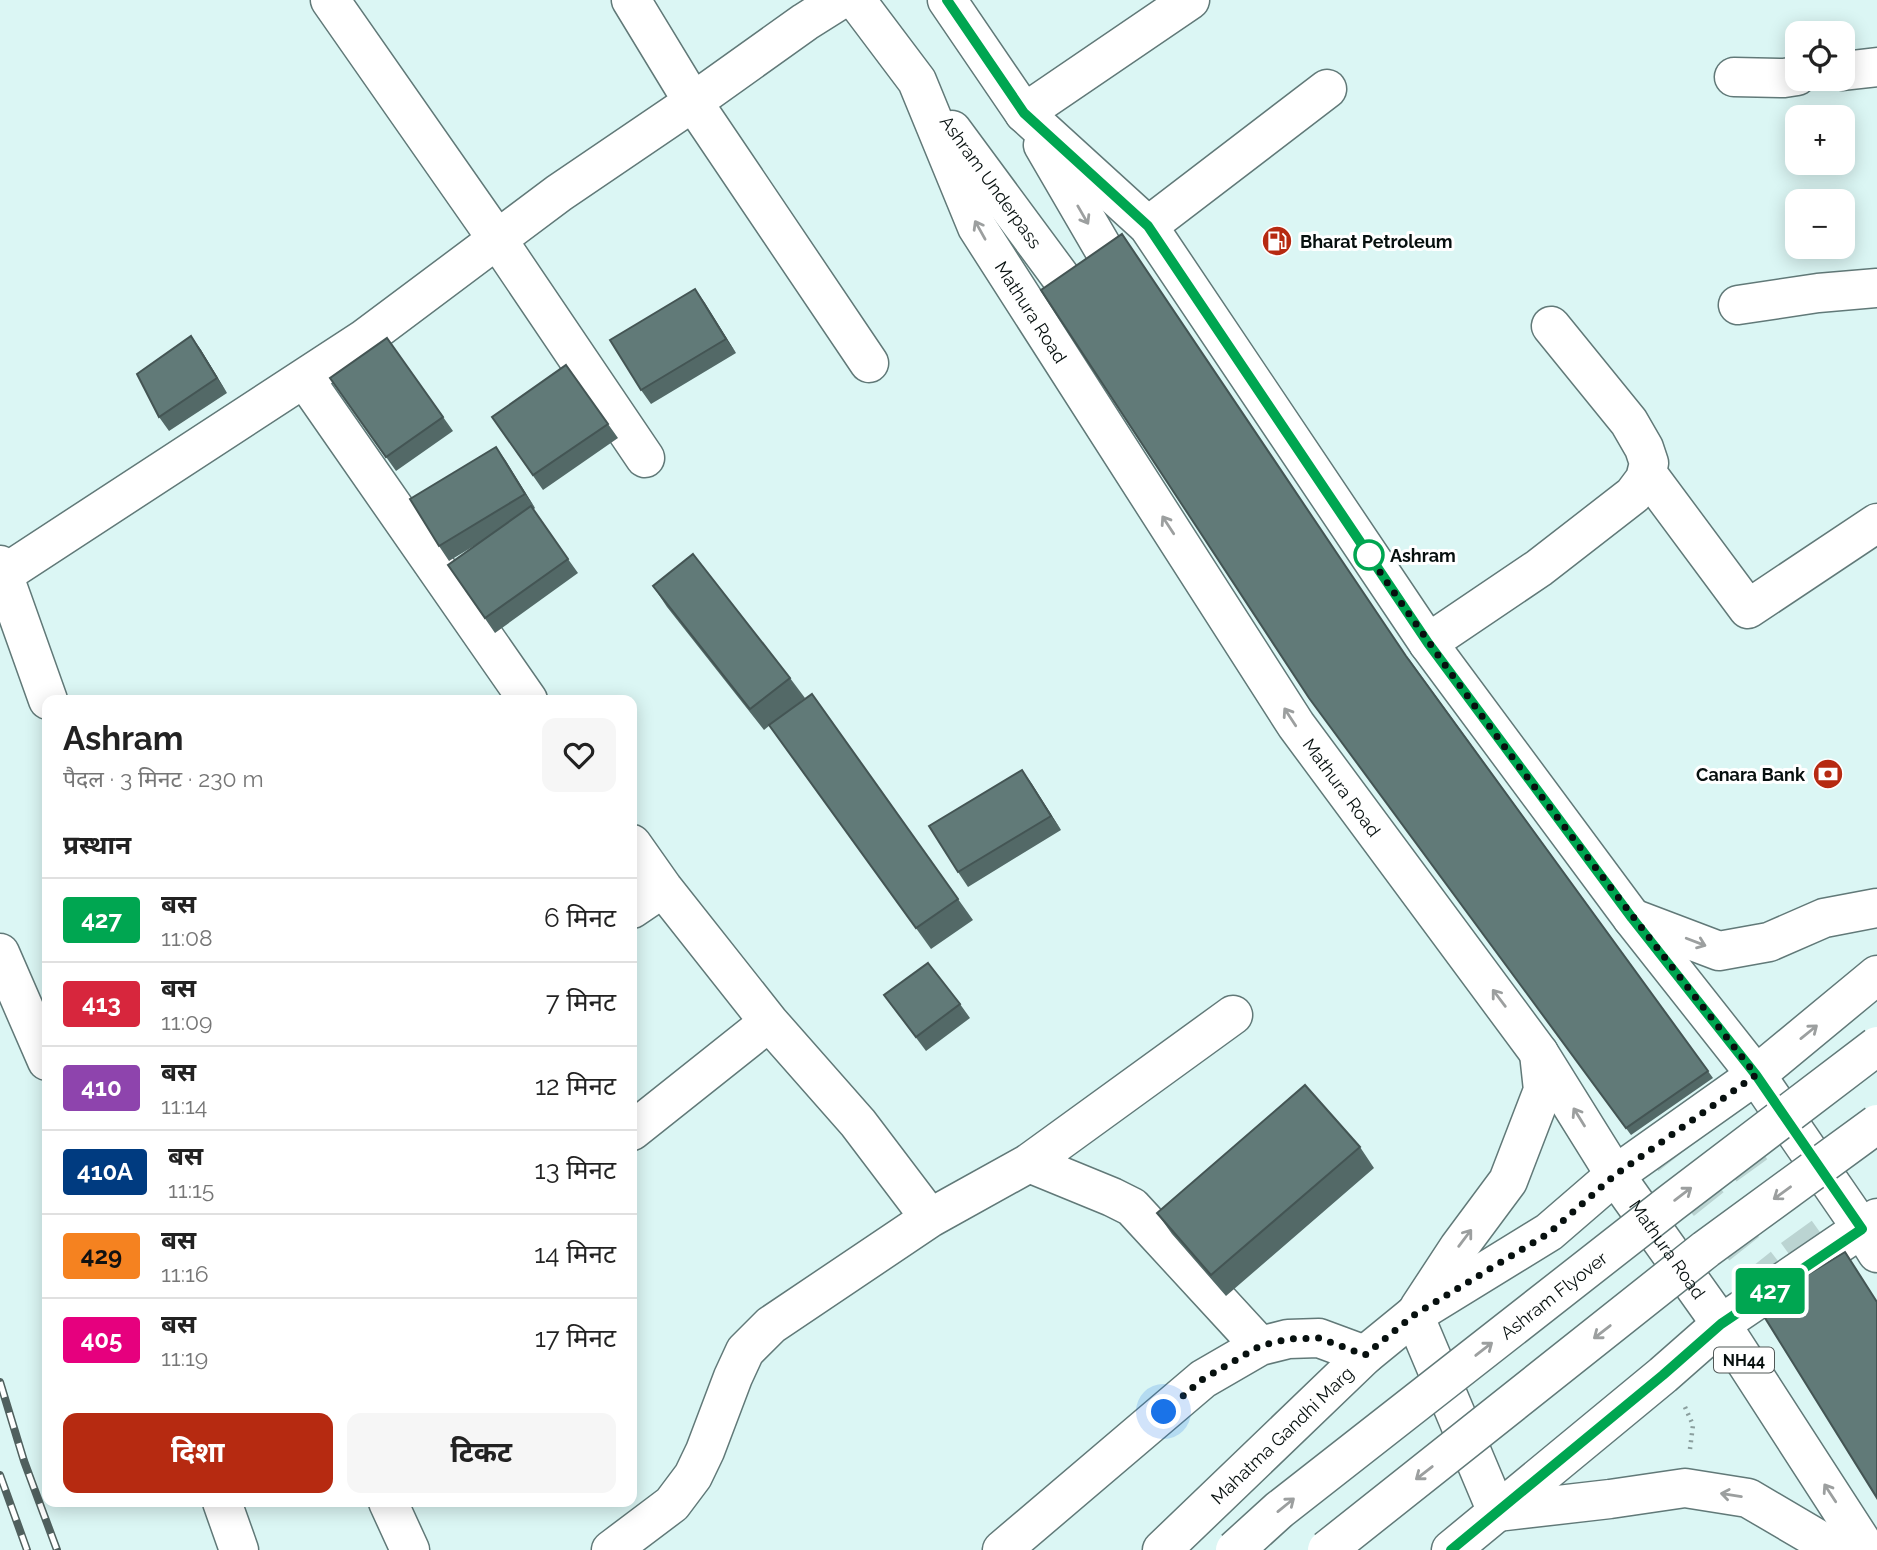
<!DOCTYPE html>
<html lang="hi">
<meta charset="utf-8">
<style>
body{margin:0;font-family:Raleway,"Noto Sans Devanagari",sans-serif;background:#f6f6f6;color:#222;height:100vh;display:flex;flex-direction:column;font-size:26px;white-space:nowrap}
*{box-sizing:border-box;margin:0}
p{font-size:23px;color:#767676}
.icon{flex:none;width:38px;height:38px;fill:none;stroke:currentColor;stroke-width:2;stroke-linecap:round;stroke-linejoin:round}
.map{position:relative;flex:1;overflow:hidden}
.drawer{position:absolute;left:42px;top:695px;width:595px;height:812px;display:flex;flex-direction:column;background:#fff;border-radius:14px;box-shadow:0 4px 18px #0003}
.drawer>*{flex:none}
.badge{padding:0 14px;border-radius:5px;font-size:24px;line-height:46px}
.controls{position:absolute;left:1785px;top:21px;display:grid;gap:14px}
.controls a{display:grid;place-items:center;width:70px;height:70px;border-radius:14px;background:#fff;box-shadow:0 4px 18px #0003;font-size:35px}
.you{position:absolute;width:35px;height:35px;margin:-18px;border:5px solid #fff;border-radius:50%;background:#1a73e8;box-shadow:0 0 0 10px #1a73e833}
.map>.badge{position:absolute;translate:-50% -50%;box-shadow:0 0 0 4px #fff}
h2{padding:0 21px;font-size:26px;line-height:63px}
.round{display:grid;place-items:center;flex:none;width:74px;height:74px;border-radius:14px;background:#f6f6f6}
.summary{display:flex;align-items:center;justify-content:space-between;height:119px;padding:0 21px}
h1{font-size:33px;font-weight:700;line-height:52px}
.cta{display:flex;gap:14px;margin-top:auto;padding:14px 21px}
.cta a{flex:1;height:80px;border-radius:14px;background:#b62a11;color:#fff;font-size:28px;font-weight:700;line-height:80px;text-align:center}
.cta a+a{background:#f6f6f6;color:#222}
ul{padding:0;list-style:none}
li{display:flex;align-items:center;gap:21px;height:84px;padding:0 21px;border-top:2px solid #e0e0e0}
li div{flex:1}
li b{display:block;font-size:26px}
li em{font-style:normal}
li .badge{min-width:77px;font-weight:700;text-align:center}
.map>svg:first-child{display:block}
.lines{fill:none;stroke-linecap:round;stroke-linejoin:round}
.primary-tunnel{stroke:#bbd4d2;stroke-width:38;stroke-dasharray:38 19;stroke-linecap:butt}
.street-casing{stroke:#617978;stroke-width:41}
.primary-casing{stroke:#617978;stroke-width:41}
.highway-casing{stroke:#617978;stroke-width:41}
.path{stroke:#8a9e9d;stroke-width:4.5;stroke-dasharray:2 5;stroke-linecap:butt}
.street{stroke:#fff;stroke-width:38}
.primary{stroke:#fff;stroke-width:38}
.highway{stroke:#fff;stroke-width:38}
.rail-casing{stroke:#50605e;stroke-width:8}
.rail{stroke:#fff;stroke-width:5;stroke-dasharray:16;stroke-linecap:butt}
.highway-bridge-casing{stroke:#617978;stroke-width:41;stroke-linecap:butt}
.highway-bridge{stroke:#fff;stroke-width:38}
.wall{fill:#536967}
.shaded-wall{fill:#445554}
.building{fill:#617a78;stroke:#445554;stroke-width:2}
.oneway{stroke:#9c9f9f}
.line-casing{stroke:#fff;stroke-width:16}
.line{stroke:#00a651;stroke-width:10}
.walk{stroke:#07100f;stroke-width:7;stroke-dasharray:0 12.6}
.stop-dot{fill:#fff;stroke:#00a651;stroke-width:3.5}
.labels{text-anchor:middle;dominant-baseline:central;stroke-width:6;stroke-linejoin:round;paint-order:stroke}
.shield{fill:#fff;stroke:#515857;stroke-width:2}
.shield-label{font-size:16px;font-weight:bold;fill:#07100f}
.street-label{font-size:18px;fill:#07100f;stroke:#fff}
.poi-label{font-size:18px;font-weight:bold;fill:#07100f;stroke:#fff;text-anchor:start}
.stop-label{font-size:18px;font-weight:bold;fill:#07100f;stroke:#fff;text-anchor:start}
</style>
<div class="map">
<svg width="1877" height="1550" viewBox="0 0 1877 1550">
<rect width="100%" height="100%" fill="#dbf6f4"/>
<g class="lines">
<path class="primary-tunnel" d="M1663,1047L1826,1273L1877,1354
M1617,1083L1646,1125L1784,1299L1793,1313"/>
<g class="street-casing">
<path id="street" d="M330,0L497,239L645,458
M631,0L693,102L869,363
M1843,71L1877,67
M1734,77L1784,78L1797,76
M1024,113L1190,0
M1148,226L1327,89
M1738,305L1818,293L1877,288
M304,378L528,700
M1647,473L1748,609L1877,523
M0,565L48,700
M4,574L364,339L559,193L693,102L805,22L840,0
M1428,643L1539,568L1633,495L1645,479L1649,463L1644,448L1629,422L1551,326
M632,844L663,888L769,1022L858,1123L930,1218
M632,909L663,888
M0,953L47,1061
M632,1131L769,1022
M1029,1163L1112,1197L1132,1207L1260,1346
M222,1502L239,1550
M388,1502L410,1550
M611,1550L672,1504L693,1476L705,1451L733,1377L745,1351L771,1325L930,1218L1029,1163L1233,1015
M1002,1550L1203,1379L1260,1346L1288,1339L1319,1338L1365,1355"/>
</g>
<g class="primary-casing">
<g id="primary">
<path id="s1" d="M856,0L917,81L977,227L1296,725L1539,1053L1615,1175"/>
<path d="M947,0L1024,113L1148,226L1428,643L1632,918L1756,1075L1862,1229"/>
<path d="M952,130L1065,283"/>
<path d="M1043,145L1107,255"/>
<path d="M1632,918L1719,951L1769,942L1824,918L1877,908"/>
<path d="M1419,1308L1459,1247L1508,1181L1543,1090L1539,1053"/>
<path d="M1414,1315L1497,1512"/>
<path d="M1497,1512L1610,1499L1685,1488L1748,1498L1828,1545L1834,1550"/>
<path id="s2" d="M1162,1550L1365,1355L1414,1315L1549,1232L1615,1175L1756,1075L1877,975"/>
<path d="M1451,1550L1663,1375L1721,1324L1877,1218"/>
</g>
</g>
<g class="highway-casing">
<g id="highway">
<path id="s3" d="M1615,1175L1721,1324L1867,1550"/>
<path d="M1862,1229L1877,1253"/>
</g>
</g>
<path class="path" d="M1685,1407L1693,1425L1690,1449"/>
<use href="#street" class="street"/>
<use href="#primary" class="primary"/>
<use href="#highway" class="highway"/>
<g class="rail-casing">
<path id="rail" d="M0,1382L24,1461L57,1550
M0,1475L27,1550"/>
</g>
<use href="#rail" class="rail"/>
<g class="highway-bridge-casing">
<g id="highway-bridge">
<path id="s4" d="M1235,1550L1279,1510L1671,1203L1877,1046"/>
<path d="M1327,1550L1706,1249L1877,1124"/>
</g>
</g>
<use href="#highway-bridge" class="highway-bridge"/>
</g>
<path class="wall" d="M695,289L736,353L651,404L641,390Z
M191,336L201,350L227,393L169,431L159,417Z
M387,338L453,431L396,471L330,378Z
M566,365L618,438L543,490L492,417Z
M496,447L535,508L533,510L578,573L495,633L448,565L482,541L449,561L439,546Z
M653,586L790,678L805,698L790,710L812,694L973,920L931,949L770,725L764,730L667,607Z
M1409,659L1713,1078L1631,1135L1309,698Z
M1022,770L1061,830L968,887L958,872Z
M884,995L960,1004L970,1018L926,1051Z
M1360,1147L1374,1168L1226,1296L1172,1234L1157,1213Z"/>
<path class="shaded-wall" d="M695,289L705,303L736,353L726,339Z
M191,336L201,350L227,393L217,378Z
M496,447L506,461L535,508L525,494Z
M1022,770L1032,784L1061,830L1051,816Z"/>
<path class="building" d="M1122,234L1406,656L1708,1071L1626,1128L1309,698L1041,290Z
M695,289L726,339L641,390L610,340Z
M191,336L217,378L159,417L137,374Z
M387,338L443,417L386,457L330,378Z
M566,365L608,424L533,475L492,417Z
M496,447L525,494L439,546L410,499Z
M531,506L568,559L485,618L448,565Z
M693,554L790,678L750,709L653,586Z
M812,694L958,899L916,928L769,725Z
M1022,770L1051,816L958,872L929,826Z
M928,963L960,1004L916,1037L884,995Z
M1305,1085L1360,1147L1211,1275L1157,1213Z
M1845,1252L1877,1302V1498L1757,1305Z"/>
<defs><path id="oneway-shaft" d="M-6 0H5M1.5-3L5.5 0L1.5 3" fill="none" stroke-width="1.6" stroke-linecap="round" stroke-linejoin="round" transform="scale(1.75)"/></defs>
<g class="oneway">
<use href="#oneway-shaft" transform="translate(1083 215) rotate(60)"/>
<use href="#oneway-shaft" transform="translate(980 230) rotate(-119)"/>
<use href="#oneway-shaft" transform="translate(1168 525) rotate(-123)"/>
<use href="#oneway-shaft" transform="translate(1290 717) rotate(-123)"/>
<use href="#oneway-shaft" transform="translate(1696 942) rotate(21)"/>
<use href="#oneway-shaft" transform="translate(1499 998) rotate(-127)"/>
<use href="#oneway-shaft" transform="translate(1809 1032) rotate(-39)"/>
<use href="#oneway-shaft" transform="translate(1579 1117) rotate(-122)"/>
<use href="#oneway-shaft" transform="translate(1782 1193) rotate(144)"/>
<use href="#oneway-shaft" transform="translate(1683 1194) rotate(-37)"/>
<use href="#oneway-shaft" transform="translate(1465 1238) rotate(-53)"/>
<use href="#oneway-shaft" transform="translate(1602 1332) rotate(142)"/>
<use href="#oneway-shaft" transform="translate(1484 1349) rotate(-38)"/>
<use href="#oneway-shaft" transform="translate(1424 1473) rotate(142)"/>
<use href="#oneway-shaft" transform="translate(1830 1493) rotate(-123)"/>
<use href="#oneway-shaft" transform="translate(1731 1495) rotate(-171)"/>
<use href="#oneway-shaft" transform="translate(1286 1505) rotate(-39)"/>
</g>
<g class="lines">
<g class="line-casing">
<path id="line" d="M947,0L1024,113L1148,226L1428,643L1632,918L1756,1075L1862,1229L1721,1324L1663,1375L1451,1550"/>
</g>
<use href="#line" class="line"/>
<path class="walk" d="M1164,1412L1203,1379L1260,1346L1288,1339L1319,1338L1365,1355L1414,1315L1549,1233L1615,1175L1756,1075C1623,904 1489,733 1367,553L1369,555"/>
</g>
<defs>
<g id="fuel-disc" transform="scale(1.575)"><circle r="9.5" fill="#b62a11" stroke="#fff"/><path d="M-5.5-6h7V0h2V4h1.3V-2.5L3-4.5l.8-.8L6-3V5H2.5V1h-1V6h-7ZM-4.2-4.7v3.2H.2V-4.7Z" fill="#fff"/></g>
<g id="bank-disc" transform="scale(1.575)"><circle r="9.5" fill="#b62a11" stroke="#fff"/><path d="M-6-4H6V4H-6ZM0-2.3a2.3 2.3 0 1 0 0 4.6a2.3 2.3 0 1 0 0-4.6Z" fill="#fff"/></g>
</defs>
<g fill-rule="evenodd">
<use href="#fuel-disc" x="1277" y="241"/>
<use href="#bank-disc" x="1828" y="774"/>
</g>
<circle class="stop-dot" cx="1369" cy="555" r="14"/>
<g class="labels">
<rect class="shield" x="1714" y="1347.5" width="60" height="25" rx="5"/>
<g class="shield-label">
<text x="1744" y="1360">NH44</text>
</g>
<g class="street-label">
<text transform="translate(991 182) rotate(54)">Ashram Underpass</text>
<text stroke="none"><textPath href="#s1" startOffset="360">Mathura Road</textPath></text>
<text stroke="none"><textPath href="#s1" startOffset="928">Mathura Road</textPath></text>
<text stroke="none"><textPath href="#s3" startOffset="91">Mathura Road</textPath></text>
<text stroke="none"><textPath href="#s4" startOffset="408">Ashram Flyover</textPath></text>
<text stroke="none"><textPath href="#s2" startOffset="166">Mahatma Gandhi Marg</textPath></text>
</g>
<g class="poi-label">
<text x="1300" y="241">Bharat Petroleum</text>
<text x="1805" y="774" text-anchor="end">Canara Bank</text>
</g>
<g class="stop-label">
<text x="1390" y="555">Ashram</text>
</g>
</g>
</svg>
<div class="controls">
<a><svg class="icon" aria-label="locate" viewBox="0 0 24 24"><circle cx="12" cy="12" r="6"/><path d="M12 2v4M12 18v4M2 12h4M18 12h4"/></svg></a>
<a>+</a>
<a>−</a>
</div>
<div class="you" style="left:1164px;top:1412px"></div>
<b class="badge" style="left:1770px;top:1291px;background:#00a651;color:#fff">427</b>
<section class="drawer">
<div class="summary"><div><h1>Ashram</h1><p>पैदल · 3 मिनट · 230 m</p></div><a class="round"><svg class="icon" aria-label="heart" viewBox="0 0 24 24"><path d="M12 20l-8-8c-3-5 5-10 8-4 3-6 11-1 8 4z"/></svg></a></div>
<h2>प्रस्थान</h2>
<ul>
<li><span class="badge" style="background:#00a651;color:#fff">427</span><div><b>बस</b><p>11:08</p></div><em>6 मिनट</em></li>
<li><span class="badge" style="background:#d7263d;color:#fff">413</span><div><b>बस</b><p>11:09</p></div><em>7 मिनट</em></li>
<li><span class="badge" style="background:#8e44ad;color:#fff">410</span><div><b>बस</b><p>11:14</p></div><em>12 मिनट</em></li>
<li><span class="badge" style="background:#003b80;color:#fff">410A</span><div><b>बस</b><p>11:15</p></div><em>13 मिनट</em></li>
<li><span class="badge" style="background:#f58220;color:#111">429</span><div><b>बस</b><p>11:16</p></div><em>14 मिनट</em></li>
<li><span class="badge" style="background:#e6007e;color:#fff">405</span><div><b>बस</b><p>11:19</p></div><em>17 मिनट</em></li>
</ul>
<div class="cta"><a>दिशा</a><a>टिकट</a></div>
</section>
</div>
